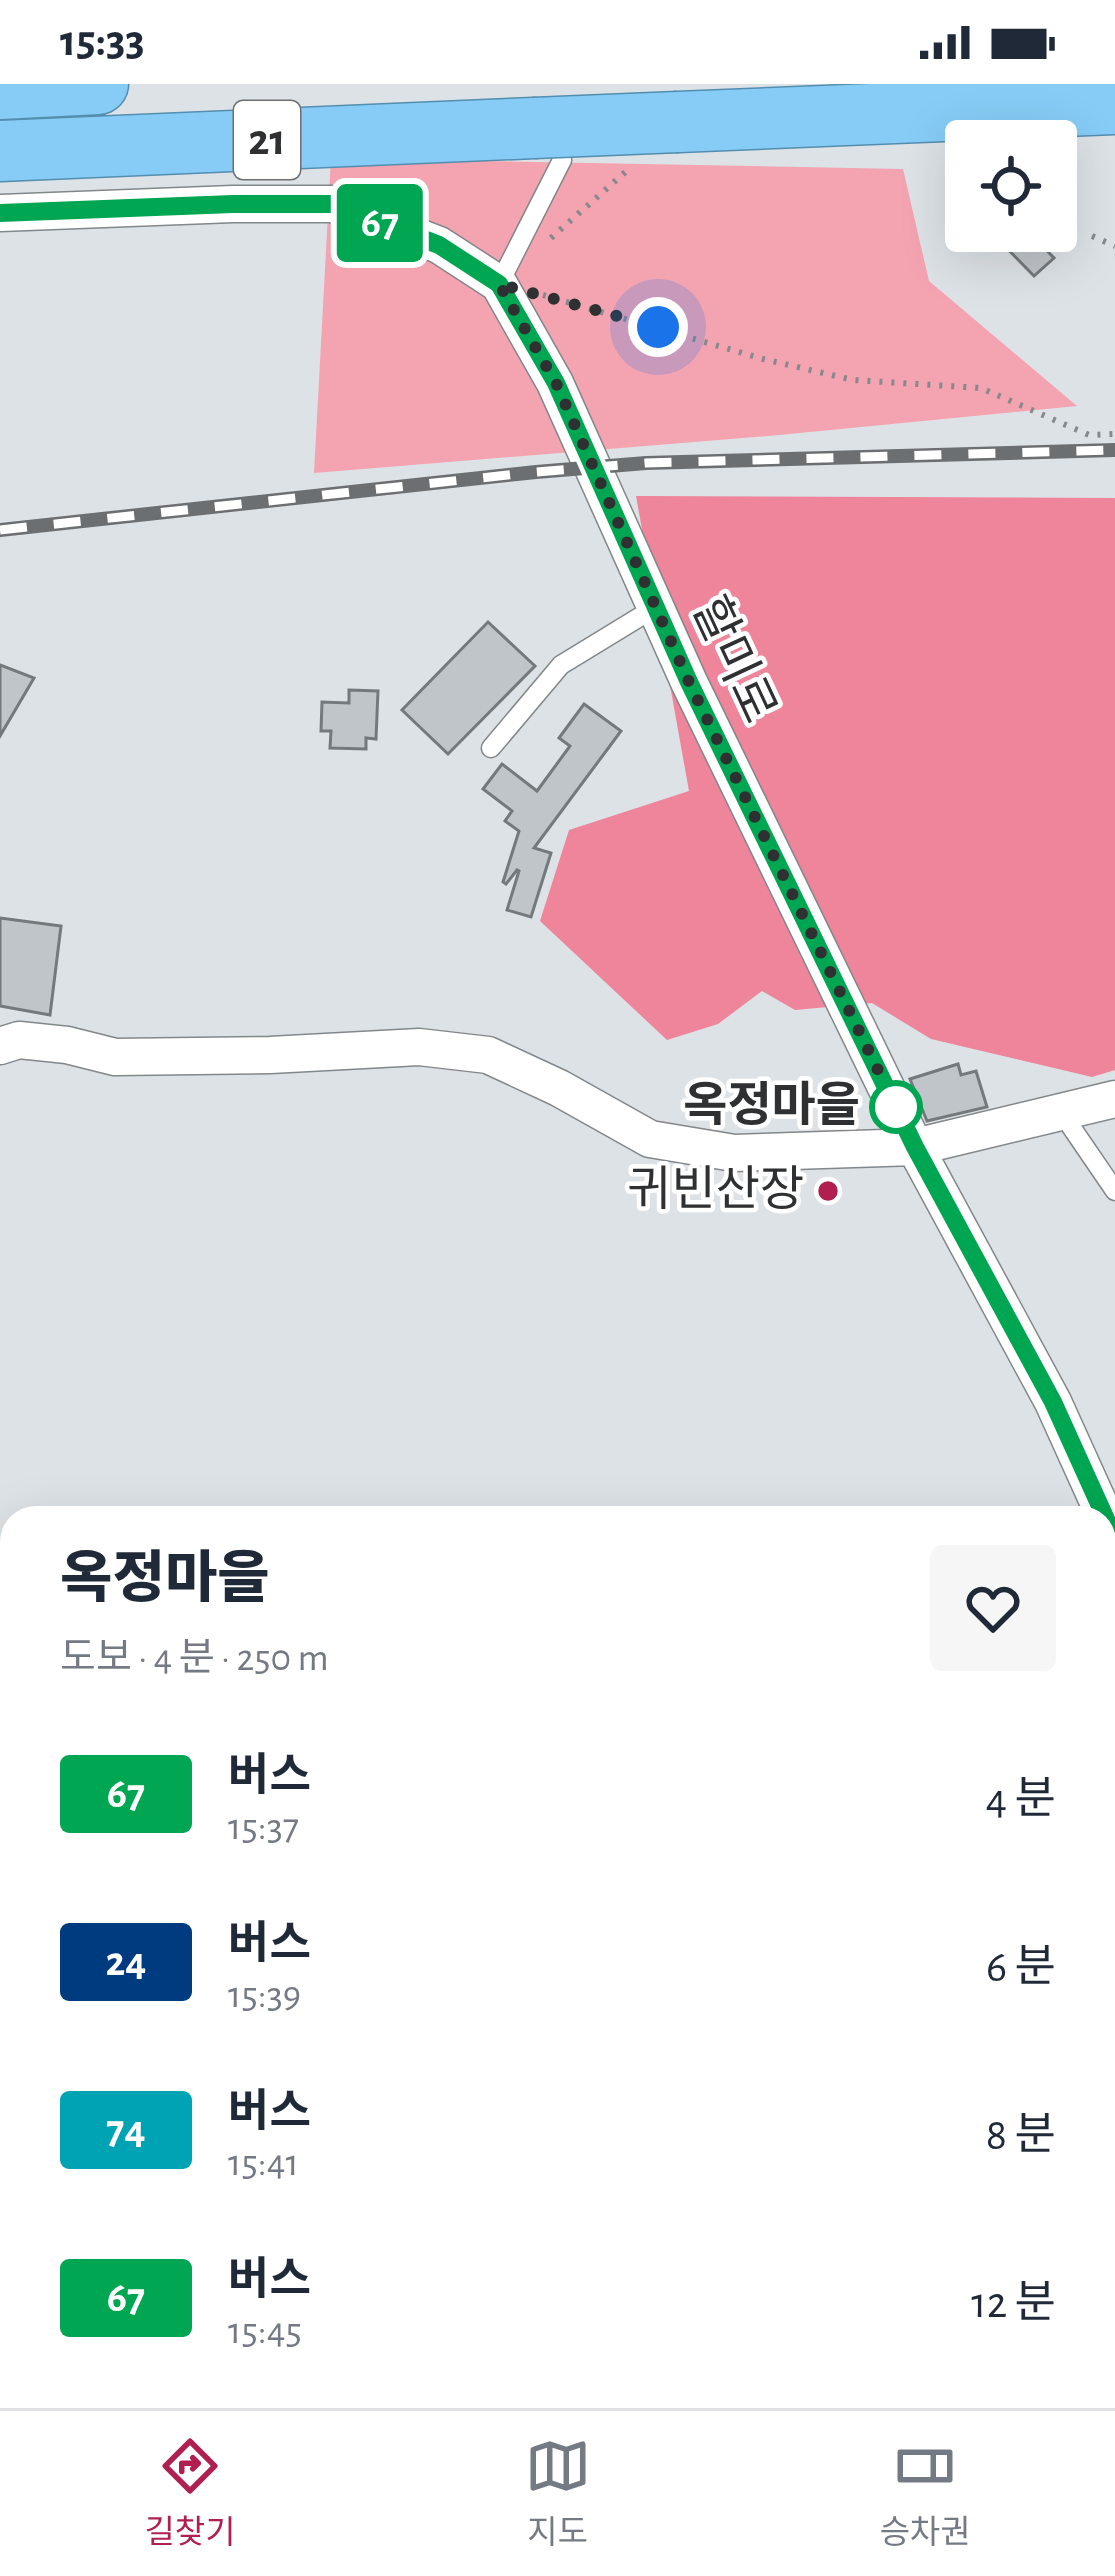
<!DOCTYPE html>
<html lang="ko">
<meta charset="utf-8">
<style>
body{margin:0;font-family:"Alegreya Sans","Noto Sans KR",sans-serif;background:#f6f6f7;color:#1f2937;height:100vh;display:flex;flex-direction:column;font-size:45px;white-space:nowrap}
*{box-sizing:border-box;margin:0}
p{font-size:39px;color:#747a83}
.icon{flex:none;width:66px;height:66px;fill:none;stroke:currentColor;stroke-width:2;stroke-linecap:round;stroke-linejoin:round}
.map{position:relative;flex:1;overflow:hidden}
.side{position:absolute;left:0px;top:1422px;width:1116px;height:903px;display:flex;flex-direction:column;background:#fff;border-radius:36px 36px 0 0;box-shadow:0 12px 48px #0002}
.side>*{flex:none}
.badge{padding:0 24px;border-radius:9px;font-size:42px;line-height:78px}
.buttons{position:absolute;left:945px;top:36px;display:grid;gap:24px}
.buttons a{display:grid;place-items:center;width:132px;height:132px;border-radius:12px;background:#fff;box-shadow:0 12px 48px #0002;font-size:60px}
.you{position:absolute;width:60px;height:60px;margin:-30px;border:9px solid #fff;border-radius:50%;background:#1a73e8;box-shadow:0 0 0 18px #1a73e833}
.map>.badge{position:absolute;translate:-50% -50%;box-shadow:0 0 0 6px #fff}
.round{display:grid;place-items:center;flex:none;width:126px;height:126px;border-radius:12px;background:#f6f6f7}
.summary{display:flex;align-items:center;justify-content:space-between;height:204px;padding:0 60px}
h1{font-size:57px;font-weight:800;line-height:90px}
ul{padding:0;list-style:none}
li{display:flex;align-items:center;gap:36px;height:168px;padding:0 60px}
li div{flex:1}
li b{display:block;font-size:45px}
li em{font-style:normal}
li .badge{min-width:132px;font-weight:700;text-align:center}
.status{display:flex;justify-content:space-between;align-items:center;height:84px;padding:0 60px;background:#fff;direction:ltr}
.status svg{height:33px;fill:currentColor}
.tabs{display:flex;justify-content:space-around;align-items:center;height:168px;border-top:3px solid #e0e1e3;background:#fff;font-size:33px;color:#747a83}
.tabs a{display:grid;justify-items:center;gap:6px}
.tabs .active{color:#b01f50}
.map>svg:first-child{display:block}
.green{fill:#f4a3b1}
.forest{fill:#ee859a}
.building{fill:#c0c5c9;stroke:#74797c;stroke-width:3}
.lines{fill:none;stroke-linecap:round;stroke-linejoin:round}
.service-casing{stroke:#82878a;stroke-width:21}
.minor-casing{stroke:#82878a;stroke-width:39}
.trunk-casing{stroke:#538eaf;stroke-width:63}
.path{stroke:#878a8d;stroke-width:6;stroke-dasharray:3 9;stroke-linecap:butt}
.service{stroke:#fff;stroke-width:18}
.minor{stroke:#fff;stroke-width:36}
.trunk{stroke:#86ccf6;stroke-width:60}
.rail-casing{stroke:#6c6f71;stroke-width:14}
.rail{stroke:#fff;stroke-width:9;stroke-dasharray:27;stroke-linecap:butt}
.trunk-bridge-casing{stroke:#538eaf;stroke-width:63;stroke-linecap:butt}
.trunk-bridge{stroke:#86ccf6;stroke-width:60}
.line-casing{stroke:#fff;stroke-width:27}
.line{stroke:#00a651;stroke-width:18}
.walk{stroke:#2e3031;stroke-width:12;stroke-dasharray:0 21.6}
.stop-dot{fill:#fff;stroke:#00a651;stroke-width:6}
.poi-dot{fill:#b01f50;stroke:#fff;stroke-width:4.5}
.labels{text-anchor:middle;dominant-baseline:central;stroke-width:9;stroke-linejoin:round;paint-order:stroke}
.shield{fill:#fff;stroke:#6d6e6f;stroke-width:3}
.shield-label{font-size:45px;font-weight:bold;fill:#2e3031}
.street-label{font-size:48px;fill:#2e3031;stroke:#fff}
.stop-label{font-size:48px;font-weight:bold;fill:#2e3031;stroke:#fff;text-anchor:end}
.poi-label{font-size:48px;fill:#2e3031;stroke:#fff;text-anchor:end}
</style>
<div class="status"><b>15:33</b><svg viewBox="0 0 49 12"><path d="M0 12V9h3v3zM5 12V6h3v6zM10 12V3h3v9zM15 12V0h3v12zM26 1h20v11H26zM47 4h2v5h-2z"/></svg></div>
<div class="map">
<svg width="1115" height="2324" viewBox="0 0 1115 2324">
<rect width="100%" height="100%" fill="#dde2e6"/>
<path class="green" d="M331,74L903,85L929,197L1077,322L779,351L314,389Z"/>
<path class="forest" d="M636,412L1115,414V986L1092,993L931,955L872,919L795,926L762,907L718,940L667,956L540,837L569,746L689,707Z"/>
<path class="building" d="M990,147H1028L1054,174L1034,192Z
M488,538L535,582L448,670L402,626Z
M0,581L34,594L0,652Z
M349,606L378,607L376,655L366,654V665L330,664L331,647H321L322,618L349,619Z
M584,620L621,647L534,764L551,769L531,833L507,826L519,787L517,786L506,800L503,798L519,747L505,737L512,727L483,705L502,680L537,707L570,662L559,654Z
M0,834L61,842L50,931L0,922Z
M958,980L961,991L976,987L987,1023L927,1037L910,995Z"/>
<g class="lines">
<g class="service-casing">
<path id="service" d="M499,200L562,76
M491,664L561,581L656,523
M1061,1028L1115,1107
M1104,1987L1115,1986"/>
</g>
<g class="minor-casing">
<path id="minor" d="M0,129L233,120H333L439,161L499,200L555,299L689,598L915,1063L1053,1318L1115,1455
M0,962L19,956L67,961L115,973L270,971L419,963L488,971L559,1004L650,1055L734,1069L915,1063L1115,1015"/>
</g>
<g class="trunk-casing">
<path id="trunk" d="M0,5L98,0
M678,38L1115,20
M0,67L534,44"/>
</g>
<path class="path" d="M1092,152L1115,162
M551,154L631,83
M543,211L763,275L853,296L981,304L1089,351L1115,350
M1104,1591L1115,1588
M0,1902L12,1898"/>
<use href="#service" class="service"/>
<use href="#minor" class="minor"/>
<use href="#trunk" class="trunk"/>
<g class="rail-casing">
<path id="rail" d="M0,446L536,388L646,379L1115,366"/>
</g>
<use href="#rail" class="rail"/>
<g class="trunk-bridge-casing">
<path id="trunk-bridge" d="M534,44L678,38"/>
</g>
<use href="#trunk-bridge" class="trunk-bridge"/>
</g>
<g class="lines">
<g class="line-casing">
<path id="line" d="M0,129L233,120H333L439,161L499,200L556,299L689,598L915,1063L1053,1318L1115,1455"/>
</g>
<use href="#line" class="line"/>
<path class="walk" d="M658,243L499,200L556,299L689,598L896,1023"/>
</g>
<circle class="stop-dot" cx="896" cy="1023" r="24"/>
<circle class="poi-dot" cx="828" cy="1107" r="12"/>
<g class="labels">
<rect class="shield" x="234" y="17" width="66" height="78" rx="9"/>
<g class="shield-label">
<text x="267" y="56">21</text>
</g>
<g class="street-label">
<text transform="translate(733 576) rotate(65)">할미로</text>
</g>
<g class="stop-label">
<text x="860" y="1023">옥정마을</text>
</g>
<g class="poi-label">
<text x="804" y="1107">귀빈산장</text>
</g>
</g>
</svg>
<div class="buttons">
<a><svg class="icon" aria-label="locate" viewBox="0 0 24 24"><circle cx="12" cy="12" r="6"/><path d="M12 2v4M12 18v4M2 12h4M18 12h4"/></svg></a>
</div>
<div class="you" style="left:658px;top:243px"></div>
<b class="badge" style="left:380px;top:139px;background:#00a651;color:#fff">67</b>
<section class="side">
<div class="summary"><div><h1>옥정마을</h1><p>도보 · 4 분 · 250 m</p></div><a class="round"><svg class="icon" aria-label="heart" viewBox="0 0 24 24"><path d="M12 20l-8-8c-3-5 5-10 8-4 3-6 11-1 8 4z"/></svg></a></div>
<ul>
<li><span class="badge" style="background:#00a651;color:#fff">67</span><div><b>버스</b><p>15:37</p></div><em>4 분</em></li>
<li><span class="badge" style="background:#003b80;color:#fff">24</span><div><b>버스</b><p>15:39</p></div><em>6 분</em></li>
<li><span class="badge" style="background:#00a3b4;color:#fff">74</span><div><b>버스</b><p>15:41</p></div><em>8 분</em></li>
<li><span class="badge" style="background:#00a651;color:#fff">67</span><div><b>버스</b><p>15:45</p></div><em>12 분</em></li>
</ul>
</section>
</div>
<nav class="tabs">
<a class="active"><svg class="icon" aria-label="directions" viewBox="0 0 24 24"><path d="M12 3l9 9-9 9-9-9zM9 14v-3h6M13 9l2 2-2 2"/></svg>길찾기</a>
<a><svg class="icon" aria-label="map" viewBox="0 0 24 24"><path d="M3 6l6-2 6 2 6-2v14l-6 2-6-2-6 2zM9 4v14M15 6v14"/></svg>지도</a>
<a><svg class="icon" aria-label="tickets" viewBox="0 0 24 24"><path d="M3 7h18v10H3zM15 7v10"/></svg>승차권</a>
</nav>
